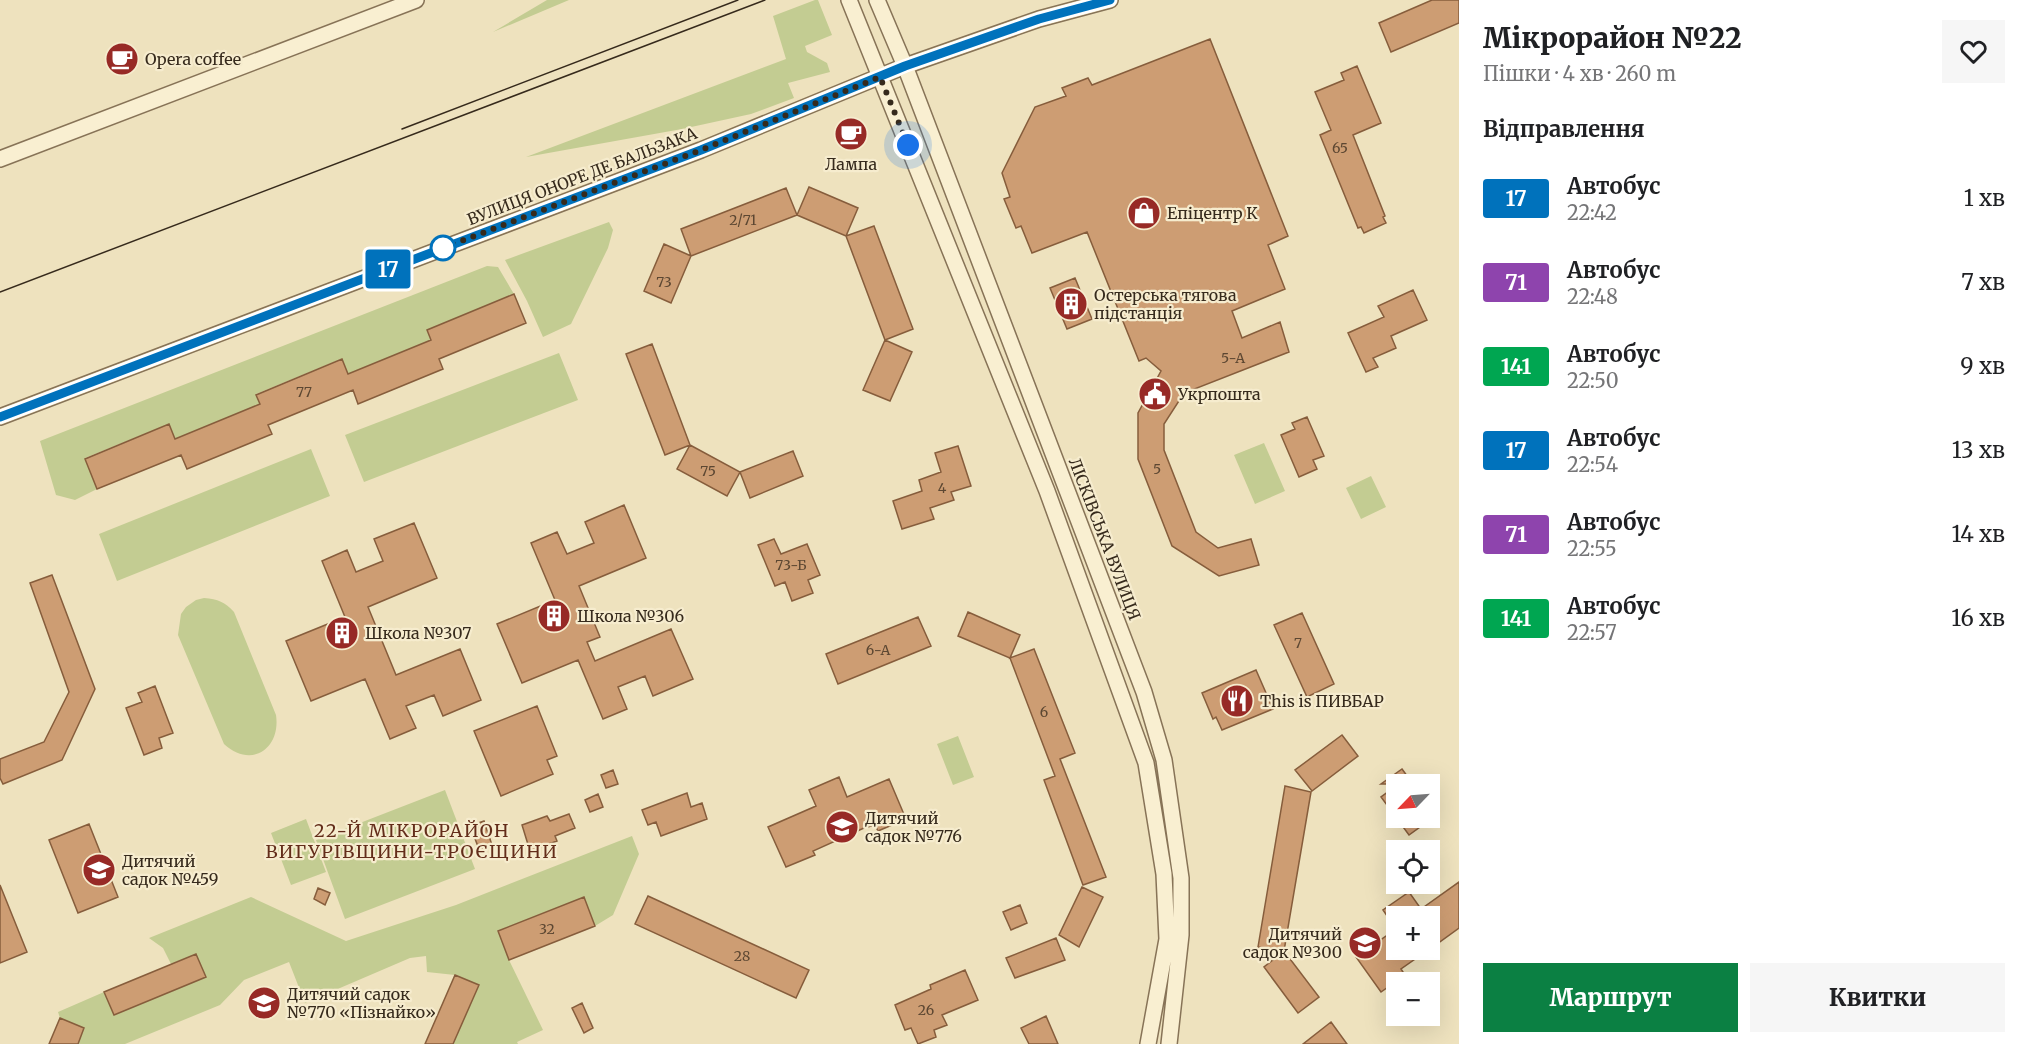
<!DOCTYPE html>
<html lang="uk">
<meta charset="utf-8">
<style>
body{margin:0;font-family:Merriweather,serif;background:#f6f6f6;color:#202124;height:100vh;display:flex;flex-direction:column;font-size:22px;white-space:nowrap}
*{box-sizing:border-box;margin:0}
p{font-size:20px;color:#757577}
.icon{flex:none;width:33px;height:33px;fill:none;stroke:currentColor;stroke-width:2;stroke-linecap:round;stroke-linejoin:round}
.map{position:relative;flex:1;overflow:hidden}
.details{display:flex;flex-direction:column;background:#fff;width:570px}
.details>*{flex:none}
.badge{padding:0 12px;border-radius:4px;font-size:21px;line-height:39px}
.needle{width:39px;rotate:245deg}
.fabs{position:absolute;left:1386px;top:774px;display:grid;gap:12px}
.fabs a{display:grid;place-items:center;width:54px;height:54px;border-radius:0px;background:#fff;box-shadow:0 6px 24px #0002;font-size:30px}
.you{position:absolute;width:30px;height:30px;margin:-15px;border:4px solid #fff;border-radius:50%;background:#1a73e8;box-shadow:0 0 0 9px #1a73e833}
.map>.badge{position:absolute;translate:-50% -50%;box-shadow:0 0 0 3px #fff}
h2{padding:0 24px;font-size:22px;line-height:54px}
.round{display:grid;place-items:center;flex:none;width:63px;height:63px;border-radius:0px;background:#f6f6f6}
.headline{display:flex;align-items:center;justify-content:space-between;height:102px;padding:0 24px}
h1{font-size:28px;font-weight:800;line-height:45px}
.action{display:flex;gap:12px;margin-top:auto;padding:12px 24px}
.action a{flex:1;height:69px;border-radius:0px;background:#0b8043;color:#fff;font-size:24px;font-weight:800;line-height:69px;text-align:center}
.action a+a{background:#f6f6f6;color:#202124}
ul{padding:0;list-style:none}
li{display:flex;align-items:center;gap:18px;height:84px;padding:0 24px}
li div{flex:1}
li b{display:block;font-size:22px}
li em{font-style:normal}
li .badge{min-width:66px;font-weight:700;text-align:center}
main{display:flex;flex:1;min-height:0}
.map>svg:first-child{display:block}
.green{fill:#c3cc92}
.building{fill:#cd9d73;stroke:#865d3c;stroke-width:1.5}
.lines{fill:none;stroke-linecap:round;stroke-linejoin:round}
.tertiary-casing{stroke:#877357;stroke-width:18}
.tertiary{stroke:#f9efd1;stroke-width:15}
.tram{stroke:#362a1c;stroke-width:1.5}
.line-casing{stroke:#fff;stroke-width:14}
.line{stroke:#0072bc;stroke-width:9}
.walk{stroke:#362a1c;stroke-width:6;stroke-dasharray:0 10.8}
.stop-dot{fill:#fff;stroke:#0072bc;stroke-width:3}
.labels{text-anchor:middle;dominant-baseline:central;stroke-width:4.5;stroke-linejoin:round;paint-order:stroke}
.number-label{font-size:14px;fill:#5c4732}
.poi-label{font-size:16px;fill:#362a1c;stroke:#f6ecce;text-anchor:start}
.street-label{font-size:16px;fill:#362a1c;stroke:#f6ecce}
.neighbourhood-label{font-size:18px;letter-spacing:1.5px;fill:#632d1a;stroke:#f6ecce}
</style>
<main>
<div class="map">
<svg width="1459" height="1044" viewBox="0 0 1459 1044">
<rect width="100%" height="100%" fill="#eee2be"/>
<path class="green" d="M547,0H569L493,32Z
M815,0H818L832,35L805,46L807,52L827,63L830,72L788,83L794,98L751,114L682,129L526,157L786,59L773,16Z
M609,222L613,230L608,248L571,324L543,337L527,301L505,260Z
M487,266L498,267L514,294L427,330L431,340L348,374L341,359L256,394L260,404L175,439L169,424L85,458L97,489L75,500L56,495L40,441Z
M559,353L578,400L364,482L345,435Z
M1264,443L1285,491L1255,504L1234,455Z
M311,449L330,496L117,581L99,534Z
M1371,476L1386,507L1361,519L1346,488Z
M204,598C218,599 225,602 234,612L276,715C281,749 251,769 224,744L178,635L181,614L186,607L196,600Z
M958,736L974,777L953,785L937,744Z
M445,790L475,869L345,919L316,840Z
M306,819L326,872L291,885L271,833Z
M632,836L639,854L613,915L595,926L584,898L509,960L543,1030L517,1042L518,1044H453L479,985L455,975L427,972L426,956L410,958L305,1003L289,962L244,980L220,1005L125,1044H78L84,1028L60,1018L58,1012L104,992L114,1015L205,977L196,954L171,964L163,948L149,938L251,897L346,941L456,905Z"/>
<path class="building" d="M1432,0H1459V23L1391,52L1379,23Z
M1210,39L1288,236L1268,245L1285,289L1232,311L1242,338L1280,322L1289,352L1184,393L1164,424V450L1196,532L1218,548L1251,539L1259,565L1219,576L1172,546L1138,459V413L1161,371L1146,358L1139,361L1087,232L1032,253L1021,226L1016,228L1004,199L1010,197L1002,173L1035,107L1066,96L1062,88L1088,78L1092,85Z
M1357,66L1381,123L1353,135L1385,216L1383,217L1386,223L1364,233L1361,227L1358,228L1320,135L1331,130L1315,92L1344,80L1341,73Z
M809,187L858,208L846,236L797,215Z
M786,188L797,215L691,256L681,229Z
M874,226L913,329L885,340L846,236Z
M664,244L691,256L671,303L644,291Z
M1075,278L1092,319L1067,329L1050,288Z
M1413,290L1427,320L1391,336L1396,348L1373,358L1378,367L1366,372L1348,333L1384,317L1378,306Z
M514,294L526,323L439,359L443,369L358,404L353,390L268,425L272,434L187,469L181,455L97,489L85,459L169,424L175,439L260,404L256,395L342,359L348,374L431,340L427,330Z
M885,340L912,352L890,401L863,390Z
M652,344L690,445L665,455L626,354Z
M1307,417L1324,456L1313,460L1317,469L1299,477L1281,435L1295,429L1292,423Z
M690,445L740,472L727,496L677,469Z
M958,446L971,486L951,492L954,500L930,508L934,519L902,529L893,501L922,491L919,480L941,472L935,453Z
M793,451L803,476L750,498L740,472Z
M624,505L646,558L579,586L600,637L587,642L595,661L671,629L693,679L653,696L645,676L618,687L627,709L603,719L578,660L522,683L497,624L555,600L531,543L557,532L567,554L594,543L585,522Z
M414,523L437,578L368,607L396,675L460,649L481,700L443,716L434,695L406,706L416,728L390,739L365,679L311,701L286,641L345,617L322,561L347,550L356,572L383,561L374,539Z
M774,539L781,554L807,544L820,575L808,580L813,593L792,601L785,582L775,586L758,545Z
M52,575L95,689L62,760L3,784L0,778V759L44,742L69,692L30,583Z
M968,612L1020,635L1010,658L1034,649L1075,753L1060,759L1106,877L1083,885L1044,780L1055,776L1010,658L958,636Z
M1302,613L1334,684L1307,697L1274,625Z
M918,617L931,646L838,684L826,654Z
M1256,670L1273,709L1222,730L1216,717L1213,719L1202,693Z
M155,686L173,733L159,738L162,748L144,755L126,708L142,702L138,693Z
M537,706L557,756L547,760L553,774L501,796L474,731Z
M1342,735L1358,756L1312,791L1295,770Z
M1402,769L1413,784H1381Z
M613,770L618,784L606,788L601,775Z
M839,777L847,797L889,779L906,819L878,831L875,825L864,828L813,851L815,855L786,867L768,827L816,806L809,790Z
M1285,786L1311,792L1284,951L1319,997L1298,1013L1264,967L1284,951L1258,947Z
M1396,786V818H1414L1420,827L1409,835L1381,797Z
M687,793L691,807L702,803L707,819L661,836L656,822L648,825L642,810Z
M598,794L603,807L590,812L585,800Z
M569,814L575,828L555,836L557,841L530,851L522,825L547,816L550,821Z
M484,821L492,845L479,849L470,826Z
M89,824L118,897L78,913L49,840Z
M1459,882V928L1430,949V916H1396V950H1428L1401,969L1405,975L1381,992L1356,957L1396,929L1383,910L1409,892L1421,909Z
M0,885L27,952L0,963Z
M1082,887L1103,897L1079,947L1059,935Z
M318,888L330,893L325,905L314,899Z
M648,896L809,970L796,998L635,924Z
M584,897L595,926L509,960L498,931Z
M1020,905L1027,923L1011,930L1003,912Z
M1056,938L1065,960L1015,978L1006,958Z
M196,954L206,977L114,1015L104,992Z
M965,970L978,1000L942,1015L947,1025L934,1030L936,1037L918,1044L911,1028L905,1030L895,1005L931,989L930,985Z
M455,975L479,985L453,1044H425Z
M582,1003L593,1028L584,1033L572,1008Z
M1046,1016L1058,1044H1029L1021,1028Z
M60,1018L84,1028L78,1044H49Z
M1331,1022L1347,1044H1303Z"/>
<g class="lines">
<g class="tertiary-casing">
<path id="tertiary" d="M849,0L1047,491L1146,763L1164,874L1167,939L1148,1044
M877,0L905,66L1144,692L1164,760L1181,878V935L1169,1044
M0,159L416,0
M0,417L701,150L905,66L1039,19L1110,0"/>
</g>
<use href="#tertiary" class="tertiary"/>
<path class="tram" d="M402,129L738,0
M0,292L765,0"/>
</g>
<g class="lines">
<g class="line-casing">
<path id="line" d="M0,417L701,150L905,66L1039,19L1110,0"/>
</g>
<use href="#line" class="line"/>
<path class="walk" d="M443,248L701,150L880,77L908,145"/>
</g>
<defs>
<g id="cafe-disc" transform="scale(1.725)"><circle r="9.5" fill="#972a26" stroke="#f6ecce"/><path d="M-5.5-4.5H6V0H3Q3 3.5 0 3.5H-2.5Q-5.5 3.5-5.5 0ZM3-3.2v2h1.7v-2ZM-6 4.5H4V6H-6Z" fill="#fff"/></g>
<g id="shop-disc" transform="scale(1.725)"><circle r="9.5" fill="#972a26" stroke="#f6ecce"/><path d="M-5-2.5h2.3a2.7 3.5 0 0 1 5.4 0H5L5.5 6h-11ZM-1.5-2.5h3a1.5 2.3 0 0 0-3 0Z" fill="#fff"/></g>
<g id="building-disc" transform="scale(1.725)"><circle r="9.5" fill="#972a26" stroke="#f6ecce"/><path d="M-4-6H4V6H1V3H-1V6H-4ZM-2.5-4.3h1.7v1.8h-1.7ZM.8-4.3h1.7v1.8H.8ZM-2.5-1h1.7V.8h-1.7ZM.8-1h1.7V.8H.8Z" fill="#fff"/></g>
<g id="civic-disc" transform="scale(1.725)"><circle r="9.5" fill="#972a26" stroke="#f6ecce"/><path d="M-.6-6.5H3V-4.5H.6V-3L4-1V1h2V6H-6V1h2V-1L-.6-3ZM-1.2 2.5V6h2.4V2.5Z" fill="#fff"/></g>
<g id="restaurant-disc" transform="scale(1.725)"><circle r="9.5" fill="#972a26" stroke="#f6ecce"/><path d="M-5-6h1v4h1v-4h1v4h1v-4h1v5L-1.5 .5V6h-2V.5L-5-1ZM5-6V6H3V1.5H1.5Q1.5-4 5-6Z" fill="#fff"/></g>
<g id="school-disc" transform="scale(1.725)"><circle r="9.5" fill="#972a26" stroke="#f6ecce"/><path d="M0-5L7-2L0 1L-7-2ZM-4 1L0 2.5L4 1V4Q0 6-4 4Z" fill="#fff"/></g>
</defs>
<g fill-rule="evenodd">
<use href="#cafe-disc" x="122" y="59"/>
<use href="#cafe-disc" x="851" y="134"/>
<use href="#shop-disc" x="1144" y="213"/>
<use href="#building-disc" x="1071" y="304"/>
<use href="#civic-disc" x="1155" y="394"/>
<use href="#building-disc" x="554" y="616"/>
<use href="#building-disc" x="342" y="633"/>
<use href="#restaurant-disc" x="1237" y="701"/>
<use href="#school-disc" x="842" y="827"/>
<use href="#school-disc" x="99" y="870"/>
<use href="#school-disc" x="1365" y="943"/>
<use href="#school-disc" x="264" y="1003"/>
</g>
<circle class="stop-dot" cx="443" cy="248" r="12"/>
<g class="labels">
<g class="number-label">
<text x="1340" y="148">65</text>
<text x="743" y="220">2/71</text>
<text x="664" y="282">73</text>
<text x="1233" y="358">5-А</text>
<text x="304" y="392">77</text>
<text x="1157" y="469">5</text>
<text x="708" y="471">75</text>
<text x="942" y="488">4</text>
<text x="791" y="565">73-Б</text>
<text x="1298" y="643">7</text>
<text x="878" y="650">6-А</text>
<text x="1044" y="712">6</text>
<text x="547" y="929">32</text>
<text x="742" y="956">28</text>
<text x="926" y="1010">26</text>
</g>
<g class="poi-label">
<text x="145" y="59">Opera coffee</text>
<text x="851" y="164" text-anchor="middle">Лампа</text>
<text x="1167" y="213">Епіцентр К</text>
<text x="1094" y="295">Остерська тягова<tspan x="1094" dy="18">пiдстанцiя</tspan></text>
<text x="1178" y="394">Укрпошта</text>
<text x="577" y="616">Школа №306</text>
<text x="365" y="633">Школа №307</text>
<text x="1260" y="701">This is ПИВБАР</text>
<text x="865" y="818">Дитячий<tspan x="865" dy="18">садок №776</tspan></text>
<text x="122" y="861">Дитячий<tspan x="122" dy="18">садок №459</tspan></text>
<text x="1342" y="934" text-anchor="end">Дитячий<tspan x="1342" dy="18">садок №300</tspan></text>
<text x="287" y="994">Дитячий садок<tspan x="287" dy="18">№770 «Пізнайко»</tspan></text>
</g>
<g class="street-label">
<text transform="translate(582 176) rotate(-21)">ВУЛИЦЯ ОНОРЕ ДЕ БАЛЬЗАКА</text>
<text transform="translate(1105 539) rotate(69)">ЛІСКІВСЬКА ВУЛИЦЯ</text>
</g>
<g class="neighbourhood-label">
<text x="412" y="830">22-Й МІКРОРАЙОН<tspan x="412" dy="21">ВИГУРІВЩИНИ-ТРОЄЩИНИ</tspan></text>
</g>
</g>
</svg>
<div class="fabs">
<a><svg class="needle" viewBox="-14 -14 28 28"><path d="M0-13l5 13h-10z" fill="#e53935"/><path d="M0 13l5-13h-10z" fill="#757577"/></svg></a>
<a><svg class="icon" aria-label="locate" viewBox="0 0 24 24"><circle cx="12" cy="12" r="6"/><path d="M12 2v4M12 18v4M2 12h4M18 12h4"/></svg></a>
<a>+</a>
<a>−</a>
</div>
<div class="you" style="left:908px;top:145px"></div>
<b class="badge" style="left:388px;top:269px;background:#0072bc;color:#fff">17</b>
</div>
<section class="details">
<div class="headline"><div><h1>Мікрорайон №22</h1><p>Пішки · 4 хв · 260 m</p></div><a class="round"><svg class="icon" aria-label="heart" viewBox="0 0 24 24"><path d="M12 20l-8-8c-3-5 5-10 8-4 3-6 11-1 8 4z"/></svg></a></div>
<h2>Відправлення</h2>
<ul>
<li><span class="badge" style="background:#0072bc;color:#fff">17</span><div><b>Автобус</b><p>22:42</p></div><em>1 хв</em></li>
<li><span class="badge" style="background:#8e44ad;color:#fff">71</span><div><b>Автобус</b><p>22:48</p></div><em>7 хв</em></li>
<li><span class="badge" style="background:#00a651;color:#fff">141</span><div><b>Автобус</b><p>22:50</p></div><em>9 хв</em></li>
<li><span class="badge" style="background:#0072bc;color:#fff">17</span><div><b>Автобус</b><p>22:54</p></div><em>13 хв</em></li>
<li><span class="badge" style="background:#8e44ad;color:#fff">71</span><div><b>Автобус</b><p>22:55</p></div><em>14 хв</em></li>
<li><span class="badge" style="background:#00a651;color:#fff">141</span><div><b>Автобус</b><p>22:57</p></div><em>16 хв</em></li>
</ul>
<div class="action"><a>Маршрут</a><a>Квитки</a></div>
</section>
</main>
